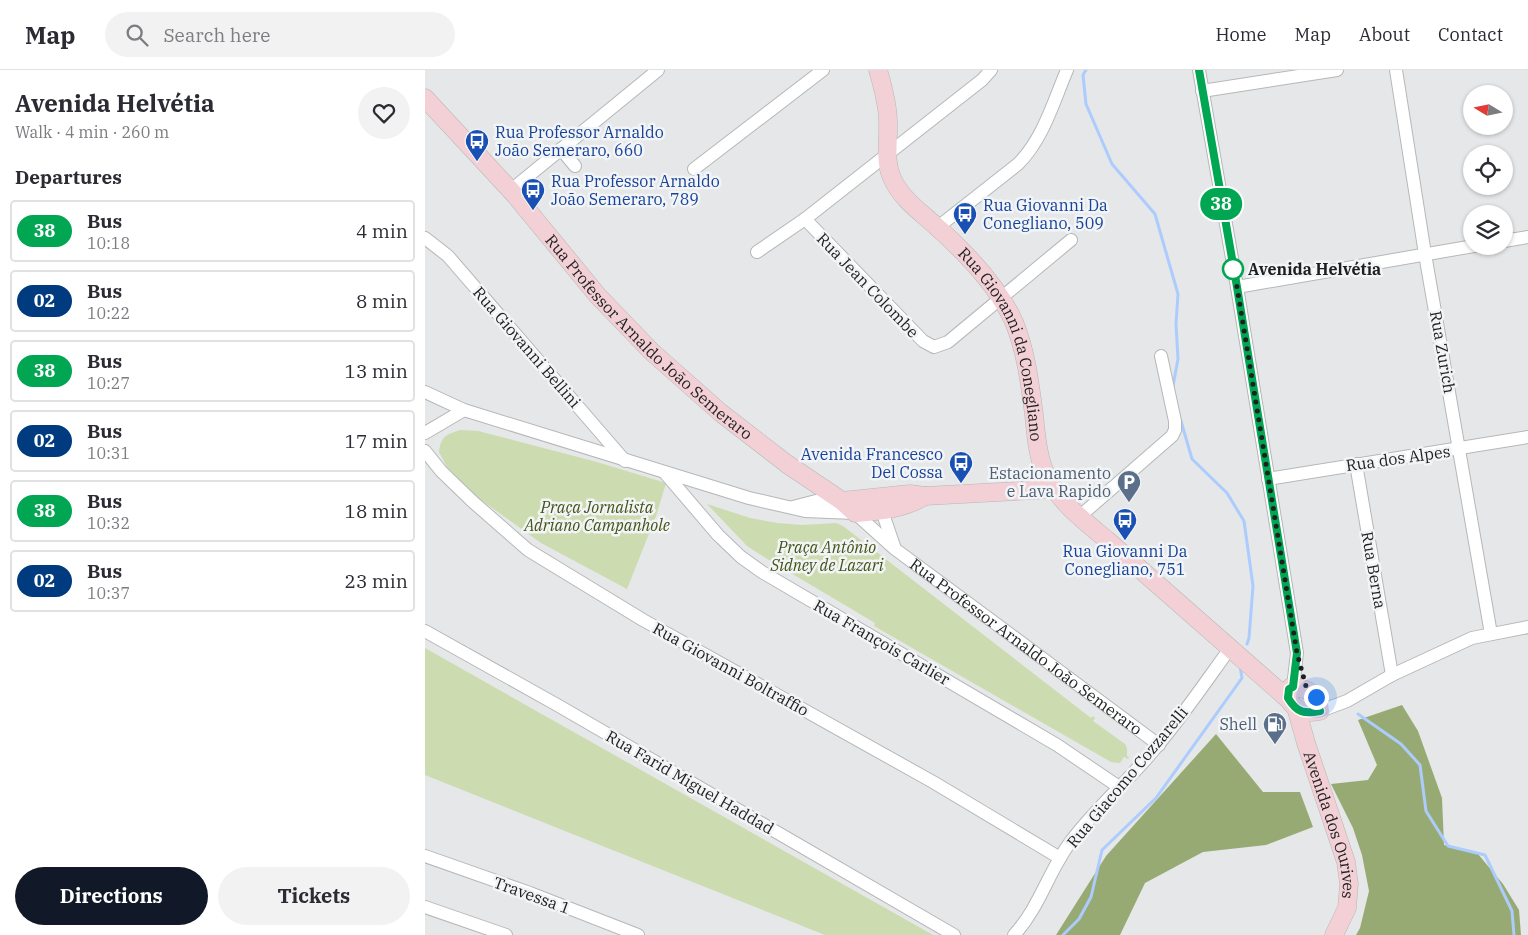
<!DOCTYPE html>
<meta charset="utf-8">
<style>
body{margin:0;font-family:"IBM Plex Serif",serif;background:#f2f2f3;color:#2b2b33;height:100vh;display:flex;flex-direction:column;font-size:19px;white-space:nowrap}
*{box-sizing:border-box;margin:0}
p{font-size:16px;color:#7c7c81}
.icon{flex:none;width:28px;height:28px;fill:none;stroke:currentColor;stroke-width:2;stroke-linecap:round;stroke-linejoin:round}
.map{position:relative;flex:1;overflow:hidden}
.sheet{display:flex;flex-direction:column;background:#fff;width:425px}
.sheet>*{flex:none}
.badge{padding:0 10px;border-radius:16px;font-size:18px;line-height:32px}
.needle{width:32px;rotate:280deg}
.controls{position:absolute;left:1038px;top:15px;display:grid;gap:10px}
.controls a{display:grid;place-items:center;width:50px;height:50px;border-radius:50%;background:#fff;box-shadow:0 1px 4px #0004;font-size:25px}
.you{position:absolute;width:25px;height:25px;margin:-12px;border:4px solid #fff;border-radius:50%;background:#1a73e8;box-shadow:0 0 0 8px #1a73e833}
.map>.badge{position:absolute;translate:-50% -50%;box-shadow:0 0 0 2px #fff}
h2{padding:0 15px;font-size:19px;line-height:45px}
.round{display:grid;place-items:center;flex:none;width:52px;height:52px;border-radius:26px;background:#f2f2f3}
.overview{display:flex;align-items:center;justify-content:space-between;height:85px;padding:0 15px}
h1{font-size:24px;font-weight:700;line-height:38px}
.primary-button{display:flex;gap:10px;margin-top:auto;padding:10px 15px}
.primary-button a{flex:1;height:58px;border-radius:30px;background:#111827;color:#fff;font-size:20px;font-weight:700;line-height:58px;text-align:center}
.primary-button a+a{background:#f2f2f3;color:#2b2b33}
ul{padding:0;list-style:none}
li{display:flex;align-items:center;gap:15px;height:62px;margin:0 10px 8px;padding:0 5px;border:2px solid #e1e1e2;border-radius:5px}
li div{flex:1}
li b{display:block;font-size:19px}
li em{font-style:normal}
li .badge{min-width:55px;font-weight:700;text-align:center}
header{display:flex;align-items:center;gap:30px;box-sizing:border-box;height:70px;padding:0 25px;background:#fff;border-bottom:1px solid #e1e1e2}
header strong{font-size:24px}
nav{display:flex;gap:28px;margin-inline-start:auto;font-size:18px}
.search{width:350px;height:45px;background:#f2f2f3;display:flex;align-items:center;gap:12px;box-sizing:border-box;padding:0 18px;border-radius:28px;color:#7c7c81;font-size:19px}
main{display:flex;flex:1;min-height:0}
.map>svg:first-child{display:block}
.green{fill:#ccdcb0}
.forest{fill:#98aa74}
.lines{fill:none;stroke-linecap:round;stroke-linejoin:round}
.stream{stroke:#acccfd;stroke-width:3}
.street-casing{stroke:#b5b7b8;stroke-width:14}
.secondary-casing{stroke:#b5b7b8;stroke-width:19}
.street{stroke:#fff;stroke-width:12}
.secondary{stroke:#f2d0d5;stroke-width:18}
.line-casing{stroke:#fff;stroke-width:11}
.line{stroke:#00a651;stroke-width:8}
.walk{stroke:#1e1f20;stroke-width:5;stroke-dasharray:0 9}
.stop-dot{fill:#fff;stroke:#00a651;stroke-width:2.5}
.labels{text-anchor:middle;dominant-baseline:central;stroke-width:5;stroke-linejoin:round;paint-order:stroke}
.transit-label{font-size:16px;fill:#164399;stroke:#f2f4f6;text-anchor:start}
.stop-label{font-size:16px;font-weight:bold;fill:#1e1f20;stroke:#f2f4f6;text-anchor:start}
.street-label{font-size:16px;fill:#1e1f20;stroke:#f2f4f6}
.service-label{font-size:16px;fill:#4e5e75;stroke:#f2f4f6;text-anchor:end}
.park-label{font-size:16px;font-style:italic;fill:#435418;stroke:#f2f4f6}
</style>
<header>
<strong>Map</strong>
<div class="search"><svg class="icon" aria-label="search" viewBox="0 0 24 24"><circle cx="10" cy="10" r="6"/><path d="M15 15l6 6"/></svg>Search here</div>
<nav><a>Home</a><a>Map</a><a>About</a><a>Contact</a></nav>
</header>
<main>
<section class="sheet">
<div class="overview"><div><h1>Avenida Helvétia</h1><p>Walk · 4 min · 260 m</p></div><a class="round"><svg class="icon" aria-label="heart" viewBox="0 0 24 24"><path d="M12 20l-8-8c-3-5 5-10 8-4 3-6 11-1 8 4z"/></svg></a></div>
<h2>Departures</h2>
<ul>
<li><span class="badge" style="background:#00a651;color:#fff">38</span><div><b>Bus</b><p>10:18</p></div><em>4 min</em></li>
<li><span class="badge" style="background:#003b80;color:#fff">02</span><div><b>Bus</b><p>10:22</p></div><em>8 min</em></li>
<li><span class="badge" style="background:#00a651;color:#fff">38</span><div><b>Bus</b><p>10:27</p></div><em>13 min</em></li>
<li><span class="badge" style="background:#003b80;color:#fff">02</span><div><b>Bus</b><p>10:31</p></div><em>17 min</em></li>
<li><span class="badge" style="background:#00a651;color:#fff">38</span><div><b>Bus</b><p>10:32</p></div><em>18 min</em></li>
<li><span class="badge" style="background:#003b80;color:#fff">02</span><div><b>Bus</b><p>10:37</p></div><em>23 min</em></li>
</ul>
<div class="primary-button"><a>Directions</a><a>Tickets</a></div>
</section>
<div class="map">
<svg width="1103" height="865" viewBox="0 0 1103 865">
<rect width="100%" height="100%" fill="#e5e7e8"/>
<path class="green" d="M35,360L53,361L172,392L241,413L231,446L202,519L116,473L52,427L22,397L14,382C16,366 21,365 35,360Z
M282,434L325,448L352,453L377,455L411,453L418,456L666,648L668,646L670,648L668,651L700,674L702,678V686L704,687L703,689L699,687L695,693L686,692L449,556L450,553L339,487L322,476Z
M0,578L508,865H400L0,705Z"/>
<path class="forest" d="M977,635L993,661L1017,728L1019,775L1053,784L1078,814L1094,840L1096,865H931L935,858L944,821L937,785L928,758L906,714L943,710L952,695L933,650Z
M791,664L838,722H875L888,757L841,775L778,782L720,813L695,865H631L681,786Z"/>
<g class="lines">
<path class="stream" d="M661,0L658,5L661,34L687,94L730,144L753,224L751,254L753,289L748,316
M756,351L767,389L802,423L819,451L828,516L824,568L822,574
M933,644L976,674L995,695L1001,741L1023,776L1060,785L1087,841L1089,865
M638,865L654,849L666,827L677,780L731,728L817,608L815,596"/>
<g class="street-casing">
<g id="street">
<path d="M774,0L812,217L872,583L868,617"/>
<path d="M971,0L1000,184L1066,564"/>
<path d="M777,21L912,0"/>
<path d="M136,79L150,96"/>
<path d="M269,99L398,0"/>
<path d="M86,120L233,0"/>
<path d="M380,149L498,271L509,277L523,272L646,170"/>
<path d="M513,157L593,94C618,69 628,33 642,0"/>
<path d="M0,168L23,186L200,391"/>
<path d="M1079,171L1103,167"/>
<path d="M332,182L380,149L557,10L566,0"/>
<path d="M812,217L1049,176"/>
<path id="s1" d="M0,322L39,340L324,428L380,441L430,443L470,479L734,675"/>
<path d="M0,363L39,340"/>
<path d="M0,381L16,401L47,431L103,480L218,550L508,712L635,788"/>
<path d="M931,394L967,605"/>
<path d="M240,403L293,465L316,487L337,502L632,675L694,717"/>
<path d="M843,409L1103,367"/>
<path d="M452,435L457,441L469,476"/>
<path d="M368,437L391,431H417"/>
<path d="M654,447L747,366L750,360V351L736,286"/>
<path d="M0,561L134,636L529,865"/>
<path d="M895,641L922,631L967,605L1047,568L1103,557"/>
<path d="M0,786L105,823L213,865"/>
<path d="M0,837L81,865"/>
<path d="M589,865C614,838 623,803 644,774C670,738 705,710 733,675C759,644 782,610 806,577"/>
</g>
</g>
<g class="secondary-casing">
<g id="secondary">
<path id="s2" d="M453,0C458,17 463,35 463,52C464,71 459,90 467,108C477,130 496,142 513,158C542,184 573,216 589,252C601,281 605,314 609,345C611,363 612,383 619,400C632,431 658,450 682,470L863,629"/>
<path id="s3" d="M0,28L90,125L173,226L227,282L296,343L362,394L417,431L430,443C454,441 479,439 500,426"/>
<path d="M417,431L485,424L500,426L630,419"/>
<path d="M866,617C882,618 894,623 895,641C879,644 873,643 863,629Z"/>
<path id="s4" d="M872,641L881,673L921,792L924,814L922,838L909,865"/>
</g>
</g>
<use href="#street" class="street"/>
<use href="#secondary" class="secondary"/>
</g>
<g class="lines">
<g class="line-casing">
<path id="line" d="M774,0L812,217L872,583L868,617L864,619L863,628C872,643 879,644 895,641"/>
</g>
<use href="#line" class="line"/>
<path class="walk" d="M808,199L812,217L872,583L882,620L891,627"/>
</g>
<defs>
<g id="bus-pin" transform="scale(1.25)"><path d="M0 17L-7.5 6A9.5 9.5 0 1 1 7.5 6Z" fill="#1a4fb4" stroke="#f2f4f6"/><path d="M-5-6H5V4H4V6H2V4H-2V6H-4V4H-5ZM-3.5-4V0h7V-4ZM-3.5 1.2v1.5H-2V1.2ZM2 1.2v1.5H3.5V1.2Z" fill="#fff"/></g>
<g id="parking-pin" transform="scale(1.25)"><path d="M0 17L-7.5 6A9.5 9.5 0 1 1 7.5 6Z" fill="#5c6f8a" stroke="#f2f4f6"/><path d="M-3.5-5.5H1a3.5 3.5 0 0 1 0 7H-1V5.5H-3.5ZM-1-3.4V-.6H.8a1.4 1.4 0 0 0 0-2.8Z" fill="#fff"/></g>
<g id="fuel-pin" transform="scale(1.25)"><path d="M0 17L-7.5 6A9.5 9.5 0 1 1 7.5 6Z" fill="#5c6f8a" stroke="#f2f4f6"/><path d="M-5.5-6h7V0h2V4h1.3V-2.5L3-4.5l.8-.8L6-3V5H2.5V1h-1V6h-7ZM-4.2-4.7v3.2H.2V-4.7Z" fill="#fff"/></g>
</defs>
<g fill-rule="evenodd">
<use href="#bus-pin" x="52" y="71"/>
<use href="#bus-pin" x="108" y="120"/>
<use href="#bus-pin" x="540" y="144"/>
<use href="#bus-pin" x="536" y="393"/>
<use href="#parking-pin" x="704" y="412"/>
<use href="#bus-pin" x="700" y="450"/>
<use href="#fuel-pin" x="850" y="654"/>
</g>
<circle class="stop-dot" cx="808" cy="199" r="10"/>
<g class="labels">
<g class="transit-label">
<text x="70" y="62">Rua Professor Arnaldo<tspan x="70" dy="18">João Semeraro, 660</tspan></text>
<text x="126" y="111">Rua Professor Arnaldo<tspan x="126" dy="18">João Semeraro, 789</tspan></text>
<text x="558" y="135">Rua Giovanni Da<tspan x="558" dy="18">Conegliano, 509</tspan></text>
<text x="518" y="384" text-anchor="end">Avenida Francesco<tspan x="518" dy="18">Del Cossa</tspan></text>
<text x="700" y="481" text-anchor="middle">Rua Giovanni Da<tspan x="700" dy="18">Conegliano, 751</tspan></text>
</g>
<g class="stop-label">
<text x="823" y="199">Avenida Helvétia</text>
</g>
<g class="street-label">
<text transform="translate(443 215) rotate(46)">Rua Jean Colombe</text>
<text stroke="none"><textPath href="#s3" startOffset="328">Rua Professor Arnaldo João Semeraro</textPath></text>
<text transform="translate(102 277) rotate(49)">Rua Giovanni Bellini</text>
<text stroke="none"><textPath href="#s2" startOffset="316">Rua Giovanni da Conegliano</textPath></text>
<text transform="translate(1018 282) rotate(80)">Rua Zurich</text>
<text transform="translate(973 388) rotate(-8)">Rua dos Alpes</text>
<text transform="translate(949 500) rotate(80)">Rua Berna</text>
<text transform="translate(457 572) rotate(30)">Rua François Carlier</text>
<text stroke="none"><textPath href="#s1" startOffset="666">Rua Professor Arnaldo João Semeraro</textPath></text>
<text transform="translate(306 599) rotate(29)">Rua Giovanni Boltraffio</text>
<text transform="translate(702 707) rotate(-50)">Rua Giacomo Cozzarelli</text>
<text transform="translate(265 712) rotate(30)">Rua Farid Miguel Haddad</text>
<text stroke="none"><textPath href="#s4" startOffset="119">Avenida dos Ourives</textPath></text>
<text transform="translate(107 825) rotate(20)">Travessa 1</text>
</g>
<g class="service-label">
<text x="686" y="403">Estacionamento<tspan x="686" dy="18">e Lava Rapido</tspan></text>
<text x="832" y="654">Shell</text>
</g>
<g class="park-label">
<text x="172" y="437">Praça Jornalista<tspan x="172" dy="18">Adriano Campanhole</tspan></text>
<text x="402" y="477">Praça Antônio<tspan x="402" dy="18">Sidney de Lazari</tspan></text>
</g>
</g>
</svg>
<div class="controls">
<a><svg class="needle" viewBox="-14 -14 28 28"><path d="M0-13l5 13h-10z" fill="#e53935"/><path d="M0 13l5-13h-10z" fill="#7c7c81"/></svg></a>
<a><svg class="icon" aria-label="locate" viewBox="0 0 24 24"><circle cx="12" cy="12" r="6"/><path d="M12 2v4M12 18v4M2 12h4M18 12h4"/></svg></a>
<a><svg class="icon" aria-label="layers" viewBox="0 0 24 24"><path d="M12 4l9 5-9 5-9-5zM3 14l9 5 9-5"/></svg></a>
</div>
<div class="you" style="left:891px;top:627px"></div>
<b class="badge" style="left:796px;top:134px;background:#00a651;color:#fff">38</b>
</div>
</main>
